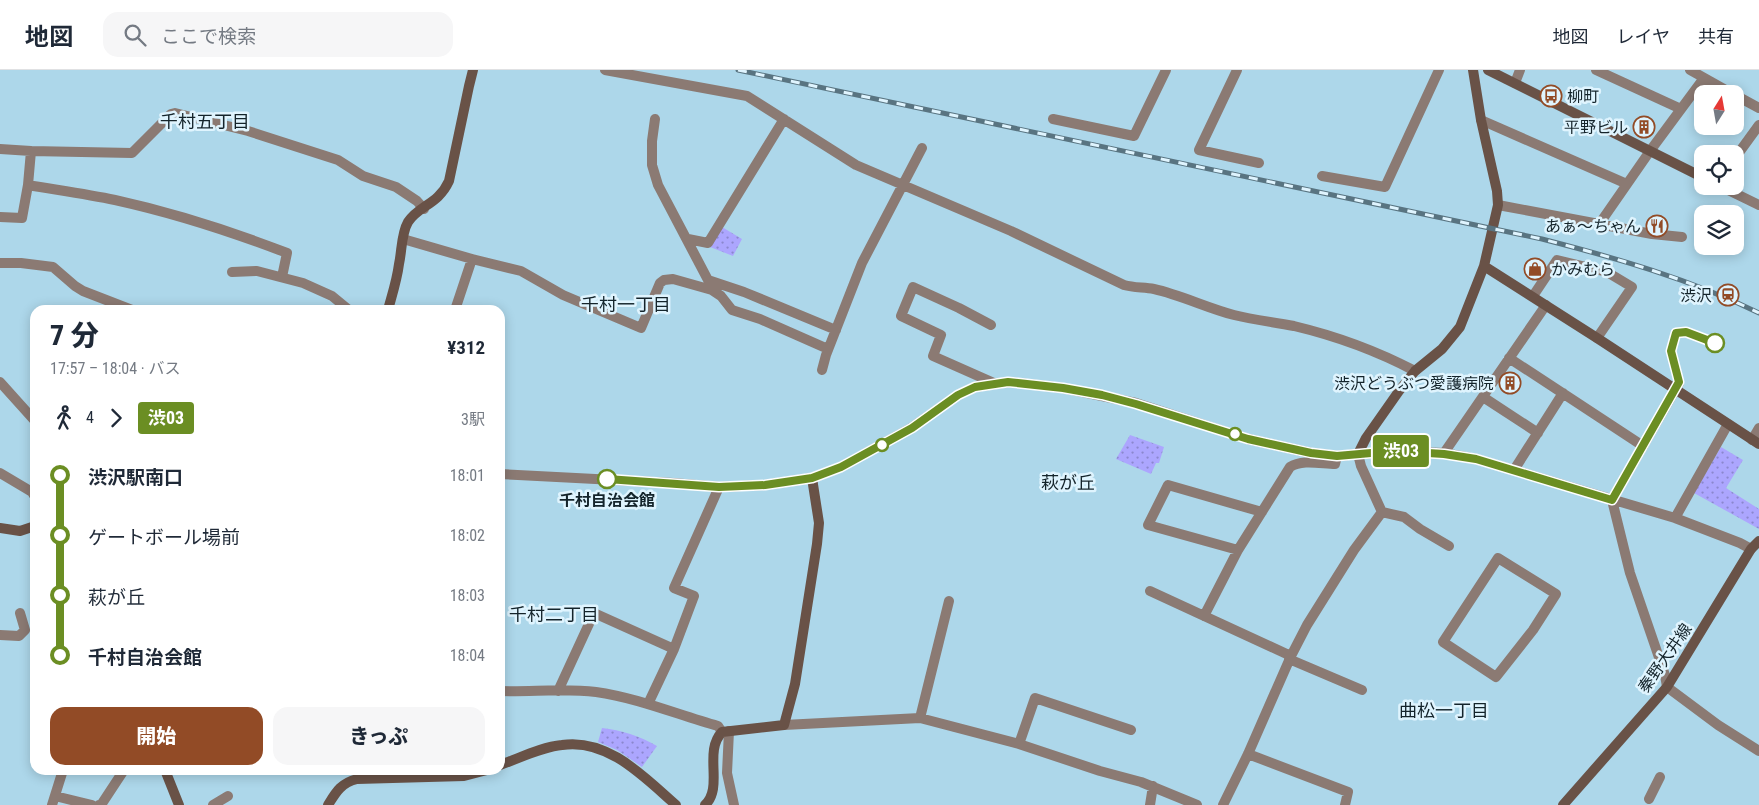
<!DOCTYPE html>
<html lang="ja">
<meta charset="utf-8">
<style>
body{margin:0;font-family:"Roboto Condensed","Noto Sans JP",sans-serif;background:#f6f6f7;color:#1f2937;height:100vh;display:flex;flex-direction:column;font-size:19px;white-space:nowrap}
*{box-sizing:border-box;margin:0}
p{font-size:16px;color:#747a83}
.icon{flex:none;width:28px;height:28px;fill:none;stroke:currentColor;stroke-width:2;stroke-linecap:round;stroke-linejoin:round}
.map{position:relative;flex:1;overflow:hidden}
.sheet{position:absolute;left:30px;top:235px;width:475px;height:470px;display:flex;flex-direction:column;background:#fff;border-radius:15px;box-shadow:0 2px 12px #0003}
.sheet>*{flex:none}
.badge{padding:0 10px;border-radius:4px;font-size:18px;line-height:32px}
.needle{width:32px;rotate:11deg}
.fabs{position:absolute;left:1694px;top:15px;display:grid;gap:10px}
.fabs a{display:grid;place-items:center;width:50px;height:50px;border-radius:10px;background:#fff;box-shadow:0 2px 12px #0003;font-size:25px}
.map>.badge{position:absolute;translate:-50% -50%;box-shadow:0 0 0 2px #fff}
.legs{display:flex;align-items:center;gap:8px;height:55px;padding:0 20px;font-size:16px}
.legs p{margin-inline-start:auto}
.head{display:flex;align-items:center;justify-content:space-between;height:85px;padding:0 20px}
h1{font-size:28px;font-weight:800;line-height:38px}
.cta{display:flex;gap:10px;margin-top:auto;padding:10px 20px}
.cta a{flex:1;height:58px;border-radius:15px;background:#924b26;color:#fff;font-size:20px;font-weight:800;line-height:58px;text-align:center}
.cta a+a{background:#f6f6f7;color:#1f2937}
ul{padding:0 20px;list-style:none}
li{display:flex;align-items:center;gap:18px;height:60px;font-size:19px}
li i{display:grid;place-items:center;width:8px;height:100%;margin:0 6px;background:currentColor}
li i::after{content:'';width:12px;height:12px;margin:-6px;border:4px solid;border-radius:50%;background:#fff}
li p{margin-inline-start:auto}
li:first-child i{background:linear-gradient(#0000 50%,currentColor 0)}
li:last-child i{background:linear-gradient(currentColor 50%,#0000 0)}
header{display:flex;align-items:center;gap:30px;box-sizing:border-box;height:70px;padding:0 25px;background:#fff;border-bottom:1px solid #e0e1e3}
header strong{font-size:24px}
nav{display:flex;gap:28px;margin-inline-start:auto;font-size:18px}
.search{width:350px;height:45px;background:#f6f6f7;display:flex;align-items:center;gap:12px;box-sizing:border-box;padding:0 18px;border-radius:15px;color:#747a83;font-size:19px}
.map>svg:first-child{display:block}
.park{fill:url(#park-dots)}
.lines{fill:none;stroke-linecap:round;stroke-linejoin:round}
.street{stroke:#8b7a73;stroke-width:10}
.secondary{stroke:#695247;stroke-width:10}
.rail-casing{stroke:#597481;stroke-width:5}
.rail{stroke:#dff4fe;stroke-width:3;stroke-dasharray:9;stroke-linecap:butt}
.line-1-casing{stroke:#fff;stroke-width:11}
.line-1{stroke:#6b8e23;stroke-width:8}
.stop-1-dot{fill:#fff;stroke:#6b8e23;stroke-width:2.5}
.labels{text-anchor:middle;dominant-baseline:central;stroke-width:5;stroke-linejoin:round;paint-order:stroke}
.poi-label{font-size:16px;fill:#14242b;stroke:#dff4fe;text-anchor:end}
.stop-label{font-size:16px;font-weight:bold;fill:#14242b;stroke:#dff4fe}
.street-label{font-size:16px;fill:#14242b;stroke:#dff4fe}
.neighbourhood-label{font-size:18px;fill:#14242b;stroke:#dff4fe}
</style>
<header>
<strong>地図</strong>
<div class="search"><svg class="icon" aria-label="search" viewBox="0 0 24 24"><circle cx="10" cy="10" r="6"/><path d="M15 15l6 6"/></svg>ここで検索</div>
<nav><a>地図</a><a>レイヤ</a><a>共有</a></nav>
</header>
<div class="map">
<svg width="1759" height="735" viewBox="0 0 1759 735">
<defs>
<pattern id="park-dots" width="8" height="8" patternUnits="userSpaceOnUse" patternTransform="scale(1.25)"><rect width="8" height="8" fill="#aca6fe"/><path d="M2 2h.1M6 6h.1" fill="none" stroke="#8b87ce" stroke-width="1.8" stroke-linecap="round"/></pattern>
</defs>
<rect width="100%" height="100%" fill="#add7ea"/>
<path class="park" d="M722,157L742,169L733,186L710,177Z
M1130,365L1164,377L1159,393H1156L1151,404L1116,389Z
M1721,377L1743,390L1726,418L1759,439V459L1694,423Z
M602,658C621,660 640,666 657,676L642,697L617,680L598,672Z"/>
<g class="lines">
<path class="street" d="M605,0L747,26L856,95L1011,161L1124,215C1134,218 1144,217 1154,219C1181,225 1207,238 1234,245C1254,250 1274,252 1294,256C1336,266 1377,281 1415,301
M1237,0L1199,80L1259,93
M1596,0L1681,39
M1690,0L1733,24
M1515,13L1520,0
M1735,25L1759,38
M655,49L652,71V95L658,115L708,210L744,222L836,260
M1053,49L1134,66L1166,0
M1481,50L1627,114
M0,79L31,81L132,83L171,44L175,43L248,61L338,90L363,106L396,117L417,131L424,139
M1735,88L1759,55
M1322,106L1385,117L1439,0
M28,115C57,120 86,124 115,130C174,143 230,161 287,183L282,207
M1720,116L1759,135
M1498,135L1652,164L1682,167
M0,147L22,148L28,115L31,81
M1600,153L1650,81L1704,8
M403,169L472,189L521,201L563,225L641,258L660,213L664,210L673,209L712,220L721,226L732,240L760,249L828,279
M688,169L708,173L784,49
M0,193H21L53,197L75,216L83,221L132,240
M232,202L257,201L303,213L332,226L349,240
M1533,226L1557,190L1607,202L1632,217L1597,268
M455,240L472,189
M991,255L959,238L913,217L901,246L941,265L933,286L994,313
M1509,288L1643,376
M822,300L826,285L862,193L922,78
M0,312L35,351
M1483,327L1538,363
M1752,370L1759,358
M1444,383L1546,235
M1358,384L1361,396L1382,442
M1514,400L1563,323
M0,403L32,422L35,427
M500,404L673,413L719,417L765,415L812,408L841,397L911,358L958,325L975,317L1009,312L1063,318L1136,333L1248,369L1311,383L1337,386L1394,381L1444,383L1476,389L1675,448L1740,473L1751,479
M1612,430L1630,503L1665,605L1667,617L1718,655L1759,681
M1382,442L1404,447L1420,459L1449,476
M1675,448L1728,354
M1238,480L1148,455L1168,415L1262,442
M1498,488L1556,524L1533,560L1496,607L1443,572Z
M1150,521L1291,586
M1204,546L1238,480L1290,397C1302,389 1322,394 1335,394L1337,386
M0,565L19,566L25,560L20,543
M1289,589L1362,620
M500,621C532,622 564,618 596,622C638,628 678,645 718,656L722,662
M558,621L594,543L674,579
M648,634L674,579L694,526L674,518L719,417
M920,648L949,531
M784,655L920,648L1019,674L1100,701L1141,712L1197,735
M729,661L727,703L734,735
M1019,674L1035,628L1131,660
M1248,684L1348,722L1345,735
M55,726L92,735
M1649,729L1660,707
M52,735L63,700
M99,735H101L124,700
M213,735L228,726
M1150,735L1153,716
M1223,735L1248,684L1291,586L1307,555L1354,480L1382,442"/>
<path class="secondary" d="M1488,0L1702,107
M1484,196L1597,268L1759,374
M388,240C392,225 397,210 399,194C402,181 401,164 408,152C419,135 438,135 449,111L469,16L473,0
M1358,384L1366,368L1399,321L1415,301L1442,279L1460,257L1484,196L1498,135L1497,121L1481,50L1473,0
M1612,430L1679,313
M0,458L20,461L35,456
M500,695C520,688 541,677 562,675C608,668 644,707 676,735
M165,700L179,735
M328,735C336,722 341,713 357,709L464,706L487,700
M705,735C724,717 703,682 722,662L784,655L795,614L817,474L819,453L812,408
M1563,735L1667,617L1751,479L1759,471"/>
<g class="rail-casing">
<path id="rail" d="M738,0L1542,169C1616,188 1690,209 1759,243"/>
</g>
<use href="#rail" class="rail"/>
</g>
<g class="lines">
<g class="line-1-casing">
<path id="line-1" d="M607,409L719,417L765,415L812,408L841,397L912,358L958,325L975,317L1008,312L1063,318L1102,325L1136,334L1248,369L1311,383L1337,386L1394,381L1444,384L1476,389L1612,430L1679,312L1671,281L1676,263L1686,262L1715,273"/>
</g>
<use href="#line-1" class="line-1"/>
</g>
<defs>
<g id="bus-ring" transform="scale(1.125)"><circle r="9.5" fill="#dff4fe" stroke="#924b26" stroke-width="1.5"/><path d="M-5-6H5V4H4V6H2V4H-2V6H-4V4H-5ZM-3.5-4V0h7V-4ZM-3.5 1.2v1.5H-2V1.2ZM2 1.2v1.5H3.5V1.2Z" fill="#924b26"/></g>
<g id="building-ring" transform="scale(1.125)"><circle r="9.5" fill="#dff4fe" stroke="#924b26" stroke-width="1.5"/><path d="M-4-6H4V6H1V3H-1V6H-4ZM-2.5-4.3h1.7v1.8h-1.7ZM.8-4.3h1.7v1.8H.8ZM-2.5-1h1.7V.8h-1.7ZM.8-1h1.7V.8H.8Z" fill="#924b26"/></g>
<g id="restaurant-ring" transform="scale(1.125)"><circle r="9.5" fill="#dff4fe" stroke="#924b26" stroke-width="1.5"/><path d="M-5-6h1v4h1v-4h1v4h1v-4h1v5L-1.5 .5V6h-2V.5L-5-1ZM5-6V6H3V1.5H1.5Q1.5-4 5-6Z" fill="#924b26"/></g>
<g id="shop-ring" transform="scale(1.125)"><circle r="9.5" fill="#dff4fe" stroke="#924b26" stroke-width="1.5"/><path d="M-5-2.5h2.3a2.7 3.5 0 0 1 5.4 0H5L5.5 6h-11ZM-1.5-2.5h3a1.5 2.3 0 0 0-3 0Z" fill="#924b26"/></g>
<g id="station-ring" transform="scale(1.125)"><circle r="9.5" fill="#dff4fe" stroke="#924b26" stroke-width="1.5"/><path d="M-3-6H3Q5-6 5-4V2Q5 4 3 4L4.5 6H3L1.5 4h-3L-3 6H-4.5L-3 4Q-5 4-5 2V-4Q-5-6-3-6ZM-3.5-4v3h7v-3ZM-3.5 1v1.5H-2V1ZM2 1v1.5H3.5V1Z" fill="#924b26"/></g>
</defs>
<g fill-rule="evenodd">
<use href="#bus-ring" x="1551" y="26"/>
<use href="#building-ring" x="1644" y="57"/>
<use href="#restaurant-ring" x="1657" y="156"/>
<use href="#shop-ring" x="1535" y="199"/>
<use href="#station-ring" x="1728" y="225"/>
<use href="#building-ring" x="1510" y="313"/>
</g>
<g class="stop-1-dot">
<circle cx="1715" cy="273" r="9"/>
<circle cx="1235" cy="364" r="6"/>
<circle cx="882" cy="375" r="6"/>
<circle cx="607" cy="409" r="9"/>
</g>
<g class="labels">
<g class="poi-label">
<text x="1567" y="26" text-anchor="start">柳町</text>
<text x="1628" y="57">平野ビル</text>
<text x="1641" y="156">あぁ～ちゃん</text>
<text x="1551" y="199" text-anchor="start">かみむら</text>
<text x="1712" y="225">渋沢</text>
<text x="1494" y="313">渋沢どうぶつ愛護病院</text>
</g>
<g class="stop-label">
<text x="607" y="430">千村自治会館</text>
</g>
<g class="street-label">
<text transform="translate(1665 588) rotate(-55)">秦野大井線</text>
</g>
<g class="neighbourhood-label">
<text x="205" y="51">千村五丁目</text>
<text x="626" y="234">千村一丁目</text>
<text x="1068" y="412">萩が丘</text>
<text x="554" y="544">千村二丁目</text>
<text x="1444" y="640">曲松一丁目</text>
</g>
</g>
</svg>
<div class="fabs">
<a><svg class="needle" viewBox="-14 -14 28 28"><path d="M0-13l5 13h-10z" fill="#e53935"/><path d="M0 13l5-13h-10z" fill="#747a83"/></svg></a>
<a><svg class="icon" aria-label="locate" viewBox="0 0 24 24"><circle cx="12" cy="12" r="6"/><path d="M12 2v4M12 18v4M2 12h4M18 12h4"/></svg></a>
<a><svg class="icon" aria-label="layers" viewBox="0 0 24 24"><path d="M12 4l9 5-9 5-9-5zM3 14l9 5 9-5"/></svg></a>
</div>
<b class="badge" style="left:1401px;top:381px;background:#6b8e23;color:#fff">渋03</b>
<section class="sheet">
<div class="head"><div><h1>7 分</h1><p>17:57 – 18:04 · バス</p></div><b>¥312</b></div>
<div class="legs"><svg class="icon" aria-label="walk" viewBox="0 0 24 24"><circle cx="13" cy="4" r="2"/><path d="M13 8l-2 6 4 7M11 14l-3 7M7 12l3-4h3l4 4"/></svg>4<svg class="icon" aria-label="forward" viewBox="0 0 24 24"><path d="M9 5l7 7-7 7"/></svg><b class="badge" style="background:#6b8e23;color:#fff">渋03</b><p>3駅</p></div>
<ul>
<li><i style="color:#6b8e23"></i><b>渋沢駅南口</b><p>18:01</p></li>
<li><i style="color:#6b8e23"></i><span>ゲートボール場前</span><p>18:02</p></li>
<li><i style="color:#6b8e23"></i><span>萩が丘</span><p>18:03</p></li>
<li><i style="color:#6b8e23"></i><b>千村自治会館</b><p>18:04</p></li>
</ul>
<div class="cta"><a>開始</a><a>きっぷ</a></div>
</section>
</div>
